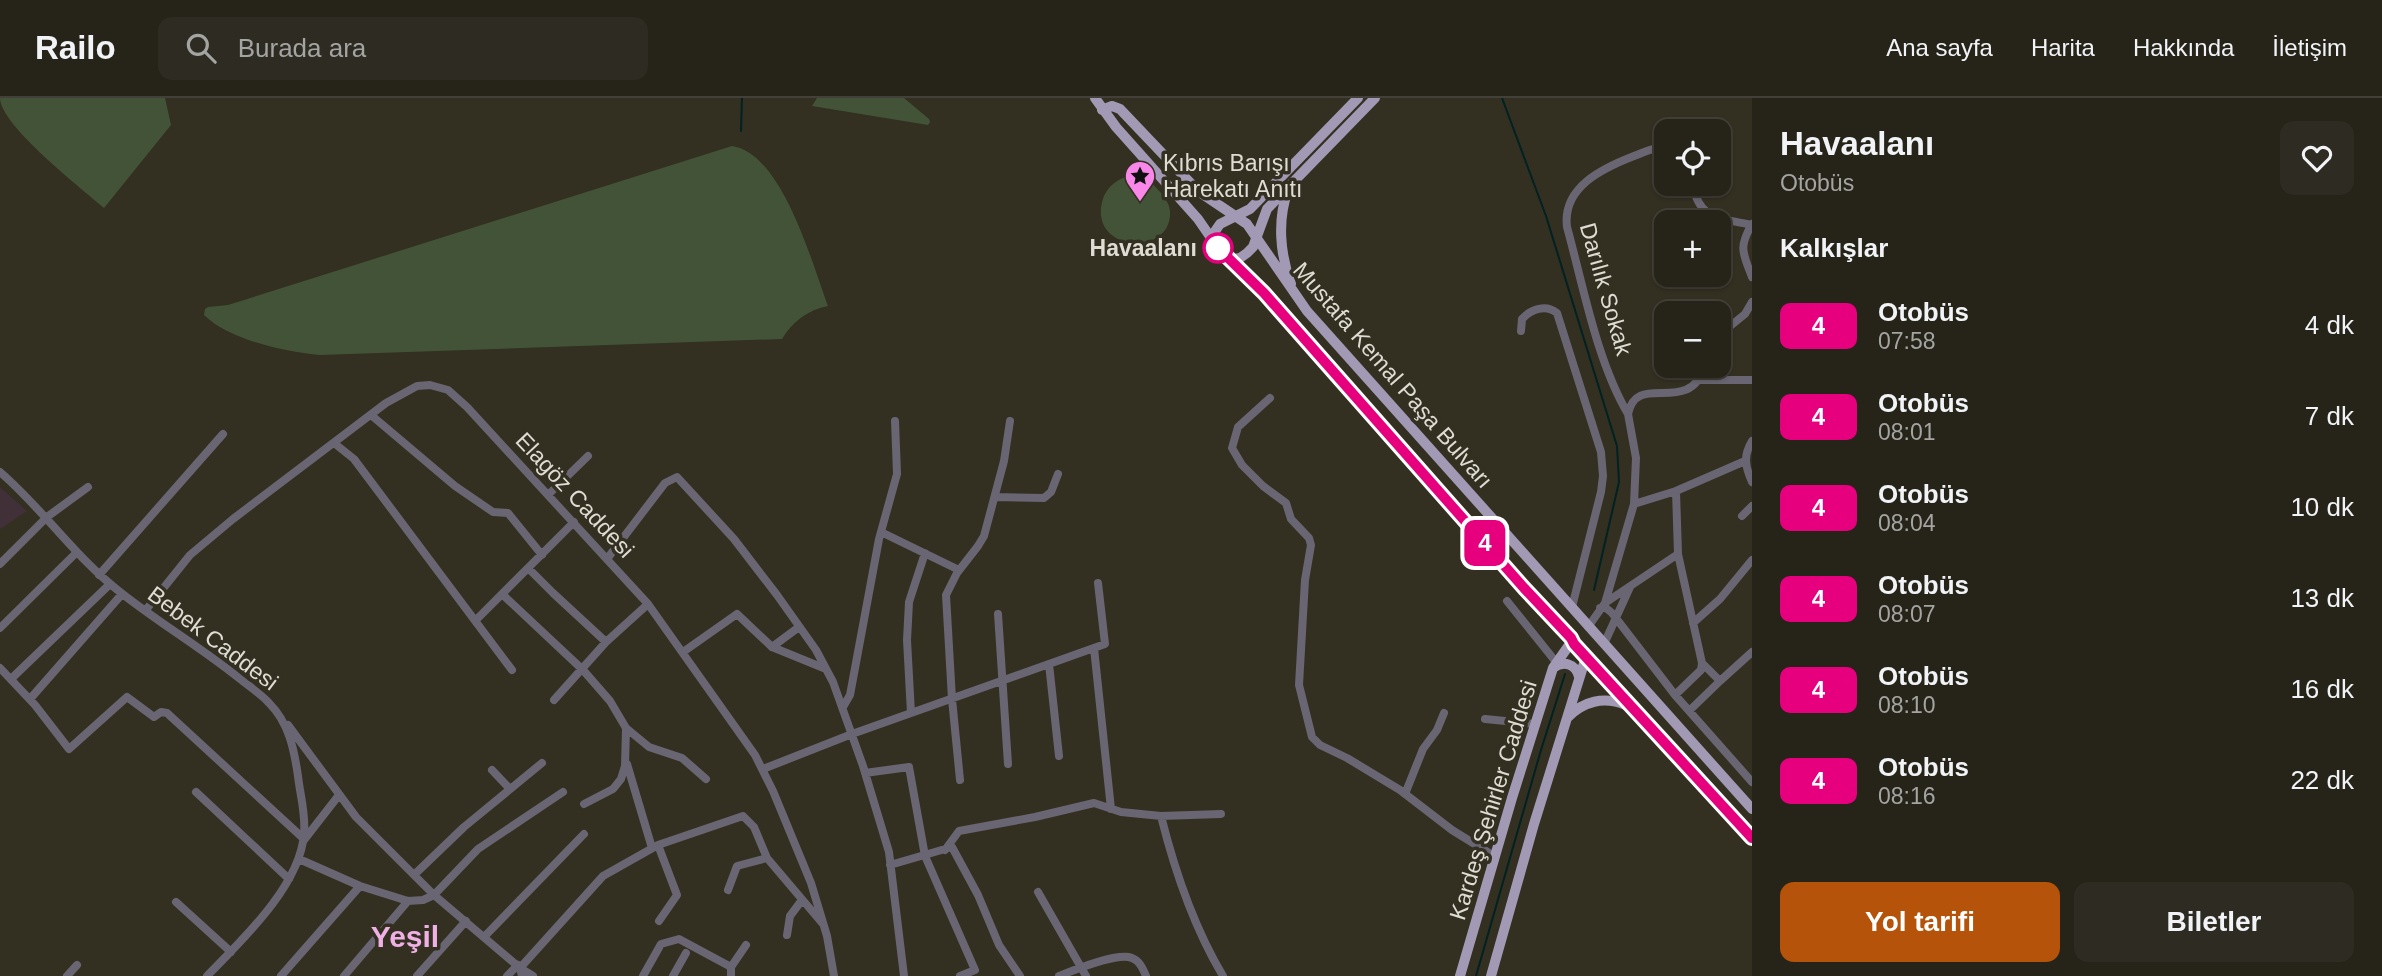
<!DOCTYPE html>
<html lang="tr">
<meta charset="utf-8">
<style>
body{margin:0;font-family:Arial,sans-serif;background:#2e2b22;color:#f1f3f6;height:100vh;display:flex;flex-direction:column;font-size:26px;white-space:nowrap}
*{box-sizing:border-box;margin:0}
p{font-size:23px;color:#a4a4a2}
.icon{flex:none;width:38px;height:38px;fill:none;stroke:currentColor;stroke-width:2;stroke-linecap:round;stroke-linejoin:round}
.map{position:relative;flex:1;overflow:hidden}
.details{display:flex;flex-direction:column;background:#262319;width:630px}
.details>*{flex:none}
.badge{padding:0 14px;border-radius:10px;font-size:24px;line-height:46px}
.tools{position:absolute;left:1654px;top:21px;display:grid;gap:14px}
.tools a{display:grid;place-items:center;width:77px;height:77px;border-radius:14px;background:#262319;box-shadow:0 2px 5px #0004,0 0 0 2px #424038;font-size:35px}
.map>.badge{position:absolute;translate:-50% -50%;box-shadow:0 0 0 4px #fff}
h2{padding:0 28px;font-size:26px;line-height:63px}
.round{display:grid;place-items:center;flex:none;width:74px;height:74px;border-radius:14px;background:#2e2b22}
.head{display:flex;align-items:center;justify-content:space-between;height:119px;padding:0 28px}
h1{font-size:33px;font-weight:700;line-height:52px}
.cta{display:flex;gap:14px;margin-top:auto;padding:14px 28px}
.cta a{flex:1;height:80px;border-radius:14px;background:#b45309;color:#fff;font-size:28px;font-weight:700;line-height:80px;text-align:center}
.cta a+a{background:#2e2b22;color:#f1f3f6}
ul{padding:0;list-style:none}
li{display:flex;align-items:center;gap:21px;height:91px;padding:0 28px}
li div{flex:1}
li b{display:block;font-size:26px}
li em{font-style:normal}
li .badge{min-width:77px;font-weight:700;text-align:center}
header{display:flex;align-items:center;gap:42px;box-sizing:border-box;height:98px;padding:0 35px;background:#262319;border-bottom:2px solid #424038}
header strong{font-size:33px}
nav{display:flex;gap:38px;margin-inline-start:auto;font-size:24px}
.search{width:490px;height:63px;background:#2e2b22;display:flex;align-items:center;gap:18px;box-sizing:border-box;padding:0 24px;border-radius:14px;color:#a4a4a2;font-size:26px}
main{display:flex;flex:1;min-height:0}
.map>svg:first-child{display:block}
.education{fill:#423039}
.green{fill:#435338}
.lines{fill:none;stroke-linecap:round;stroke-linejoin:round}
.stream{stroke:#002223;stroke-width:2}
.minor{stroke:#696572;stroke-width:8}
.major{stroke:#a299b5;stroke-width:10}
.line-casing{stroke:#fff;stroke-width:16}
.line{stroke:#e6007e;stroke-width:10}
.stop-dot{fill:#fff;stroke:#e6007e;stroke-width:3.5}
.labels{text-anchor:middle;dominant-baseline:central;stroke-width:7;stroke-linejoin:round;paint-order:stroke}
.poi-label{font-size:23px;fill:#dfdcd3;stroke:#332f21;text-anchor:start}
.stop-label{font-size:23px;font-weight:bold;fill:#dfdcd3;stroke:#332f21;text-anchor:end}
.street-label{font-size:23px;fill:#dfdcd3;stroke:#332f21}
.district-label{font-size:30px;font-weight:bold;fill:#f0b0e5;stroke:#332f21}
</style>
<header>
<strong>Railo</strong>
<div class="search"><svg class="icon" aria-label="search" viewBox="0 0 24 24"><circle cx="10" cy="10" r="6"/><path d="M15 15l6 6"/></svg>Burada ara</div>
<nav><a>Ana sayfa</a><a>Harita</a><a>Hakkında</a><a>İletişim</a></nav>
</header>
<main>
<div class="map">
<svg width="1752" height="878" viewBox="0 0 1752 878">
<rect width="100%" height="100%" fill="#332f21"/>
<path class="education" d="M0,389L27,413L0,431Z"/>
<path class="green" d="M0,0H165L171,27L104,110C82,91 0,27 0,0Z
M817,0H904L929,21L930,24L928,27L812,8Z
M732,48C782,55 812,165 828,208C808,212 793,223 782,241L320,257C286,254 229,242 204,217L205,211L208,209L228,207Z
M1133,77L1145,78C1152,86 1170,101 1170,113C1173,159 1090,155 1102,104C1106,88 1118,80 1133,77Z"/>
<g class="lines">
<path class="stream" d="M1502,0L1546,118L1617,348L1619,384L1594,492
M741,33L742,0
M1476,878L1541,652L1565,576"/>
<path class="minor" d="M1664,50L1666,27
M1692,86C1701,124 1718,119 1752,127
M1752,126C1738,150 1743,155 1752,179
M1521,233L1522,221C1531,211 1546,206 1557,215L1601,354L1603,378L1601,394L1572,509
M1718,238L1745,216L1752,204
M1699,282H1752
M1270,300L1238,329L1232,350L1242,367L1263,388L1286,405L1291,421L1309,440L1311,447L1305,482L1299,587L1312,639L1320,647L1347,660L1400,692L1452,732L1494,758
M1628,316C1597,264 1583,187 1567,129C1562,89 1603,70 1634,58C1645,54 1654,49 1666,50
M371,317L455,388L493,414L508,415L542,457
M1752,343C1743,358 1745,368 1752,384
M334,345L354,361L512,572
M0,374C43,411 75,459 120,494C159,525 202,550 240,581C250,589 261,596 269,605C289,625 294,651 298,678C300,697 306,716 304,736C300,788 242,842 207,878
M548,397L588,358
M996,399L1044,400L1051,394L1058,376
M1634,406L1676,393L1745,363
M1742,418L1752,408
M881,434L959,472
M607,461L665,385L677,379L734,441L777,497L816,552L833,584L863,668L889,754L904,878
M0,466L47,419L88,389
M528,470L553,495L606,544
M99,477L223,336
M502,496L583,572L610,603L626,630L625,668L621,681L613,691L584,706
M1507,503L1556,564
M1605,505L1678,456L1676,393
M1600,510H1606L1612,515L1675,597L1752,684
M145,513L190,457L233,421L386,305L417,288L430,287L448,292L467,309L648,506L755,657L773,693L811,785L827,838L834,878
M998,516L1008,666
M476,522L574,424
M1693,525L1720,501L1752,462
M1588,529L1605,505L1634,406L1636,360L1628,316C1637,272 1688,320 1705,268
M0,530L76,455
M1604,546L1630,489
M772,549L799,529
M1094,550L1111,711
M683,554L737,516L772,549L826,571
M1702,565L1720,583L1752,554
M1049,566L1059,658
M0,570L35,607L69,651L127,599L154,619L161,614L167,615L304,741
M12,580L110,486
M1675,597L1701,572L1702,565L1678,456
M30,601L122,496
M554,602L606,544L648,506
M843,609L850,597L879,441L897,376L895,323
M1689,613L1720,583
M911,615L907,542L909,504L925,455
M1485,621L1535,626
M288,627L356,719L434,797L520,870L533,878
M626,630L649,649L682,660L706,681
M627,666L652,750
M763,671L852,636L1105,546L1098,485
M492,672L510,691
M865,675L909,669L925,758L975,872L960,878
M960,682L952,601L946,497L957,475L978,448L984,438L1004,363L1010,323
M196,694L289,781
M1405,696L1423,651L1437,632L1444,615
M1161,718C1175,774 1193,828 1223,878
M304,742L339,697
M658,747L677,797L659,823
M945,752L959,733L1035,719L1094,705L1121,714L1161,718L1221,716
M299,761L360,788L408,803L423,802L434,797L478,751L563,694
M890,767L952,749L978,797L999,847L1020,878
M415,776L464,729L542,665
M728,792L737,768L767,760
M1038,794L1086,878
M176,804L231,854
M787,837L790,818L802,802
M484,839L584,736
M67,878L77,867
M281,878L360,788
M344,878L408,803
M417,878L466,823
M507,878L518,867
M522,878L520,870L603,778L658,747L743,718L754,729L767,760L823,826
M643,878L661,846L679,841L731,869
M673,878L686,855
M731,878V869L746,847
M1059,878C1074,872 1118,854 1132,860C1140,863 1143,871 1146,878"/>
<path class="major" d="M1095,0L1116,29L1198,121L1218,150L1263,195C1425,378 1585,561 1752,740
M1102,12L1112,8L1120,11L1198,93L1247,126L1307,213L1752,711
M1288,92C1277,122 1280,156 1291,186
M1211,139L1220,126L1250,111L1358,0
M1229,162L1240,160L1247,155L1253,149L1267,111L1375,0
M1553,570C1564,562 1576,566 1579,579
M1567,620C1583,603 1604,598 1626,607
M1460,878L1512,700L1553,570L1572,543
M1491,878L1534,726L1586,559"/>
</g>
<g class="lines">
<g class="line-casing">
<path id="line" d="M1218,150L1264,195L1524,490L1571,540L1574,546L1752,740"/>
</g>
<use href="#line" class="line"/>
</g>
<defs>
<g id="sight-pin" transform="scale(1.575)"><path d="M0 17L-7.5 6A9.5 9.5 0 1 1 7.5 6Z" fill="#f987e9" stroke="#332f21"/><path d="M0-6L1.8-2.2L6-1.7L2.9 1.2L3.7 5.4L0 3.3L-3.7 5.4L-2.9 1.2L-6-1.7L-1.8-2.2Z" fill="#111"/></g>
</defs>
<g fill-rule="evenodd">
<use href="#sight-pin" x="1140" y="78"/>
</g>
<circle class="stop-dot" cx="1218" cy="150" r="14"/>
<g class="labels">
<g class="poi-label">
<text x="1163" y="65">Kıbrıs Barışı<tspan x="1163" dy="26">Harekatı Anıtı</tspan></text>
</g>
<g class="stop-label">
<text x="1197" y="150">Havaalanı</text>
</g>
<g class="street-label">
<text transform="translate(1606 191) rotate(74)">Darılık Sokak</text>
<text transform="translate(1393 277) rotate(49)">Mustafa Kemal Paşa Bulvarı</text>
<text transform="translate(575 397) rotate(47)">Elagöz Caddesi</text>
<text transform="translate(213 540) rotate(37)">Bebek Caddesi</text>
<text transform="translate(1493 702) rotate(-73)">Kardeş Şehirler Caddesi</text>
</g>
<g class="district-label">
<text x="405" y="838">Yeşil</text>
</g>
</g>
</svg>
<div class="tools">
<a><svg class="icon" aria-label="locate" viewBox="0 0 24 24"><circle cx="12" cy="12" r="6"/><path d="M12 2v4M12 18v4M2 12h4M18 12h4"/></svg></a>
<a>+</a>
<a>−</a>
</div>
<b class="badge" style="left:1485px;top:445px;background:#e6007e;color:#fff">4</b>
</div>
<section class="details">
<div class="head"><div><h1>Havaalanı</h1><p>Otobüs</p></div><a class="round"><svg class="icon" aria-label="heart" viewBox="0 0 24 24"><path d="M12 20l-8-8c-3-5 5-10 8-4 3-6 11-1 8 4z"/></svg></a></div>
<h2>Kalkışlar</h2>
<ul>
<li><span class="badge" style="background:#e6007e;color:#fff">4</span><div><b>Otobüs</b><p>07:58</p></div><em>4 dk</em></li>
<li><span class="badge" style="background:#e6007e;color:#fff">4</span><div><b>Otobüs</b><p>08:01</p></div><em>7 dk</em></li>
<li><span class="badge" style="background:#e6007e;color:#fff">4</span><div><b>Otobüs</b><p>08:04</p></div><em>10 dk</em></li>
<li><span class="badge" style="background:#e6007e;color:#fff">4</span><div><b>Otobüs</b><p>08:07</p></div><em>13 dk</em></li>
<li><span class="badge" style="background:#e6007e;color:#fff">4</span><div><b>Otobüs</b><p>08:10</p></div><em>16 dk</em></li>
<li><span class="badge" style="background:#e6007e;color:#fff">4</span><div><b>Otobüs</b><p>08:16</p></div><em>22 dk</em></li>
</ul>
<div class="cta"><a>Yol tarifi</a><a>Biletler</a></div>
</section>
</main>
